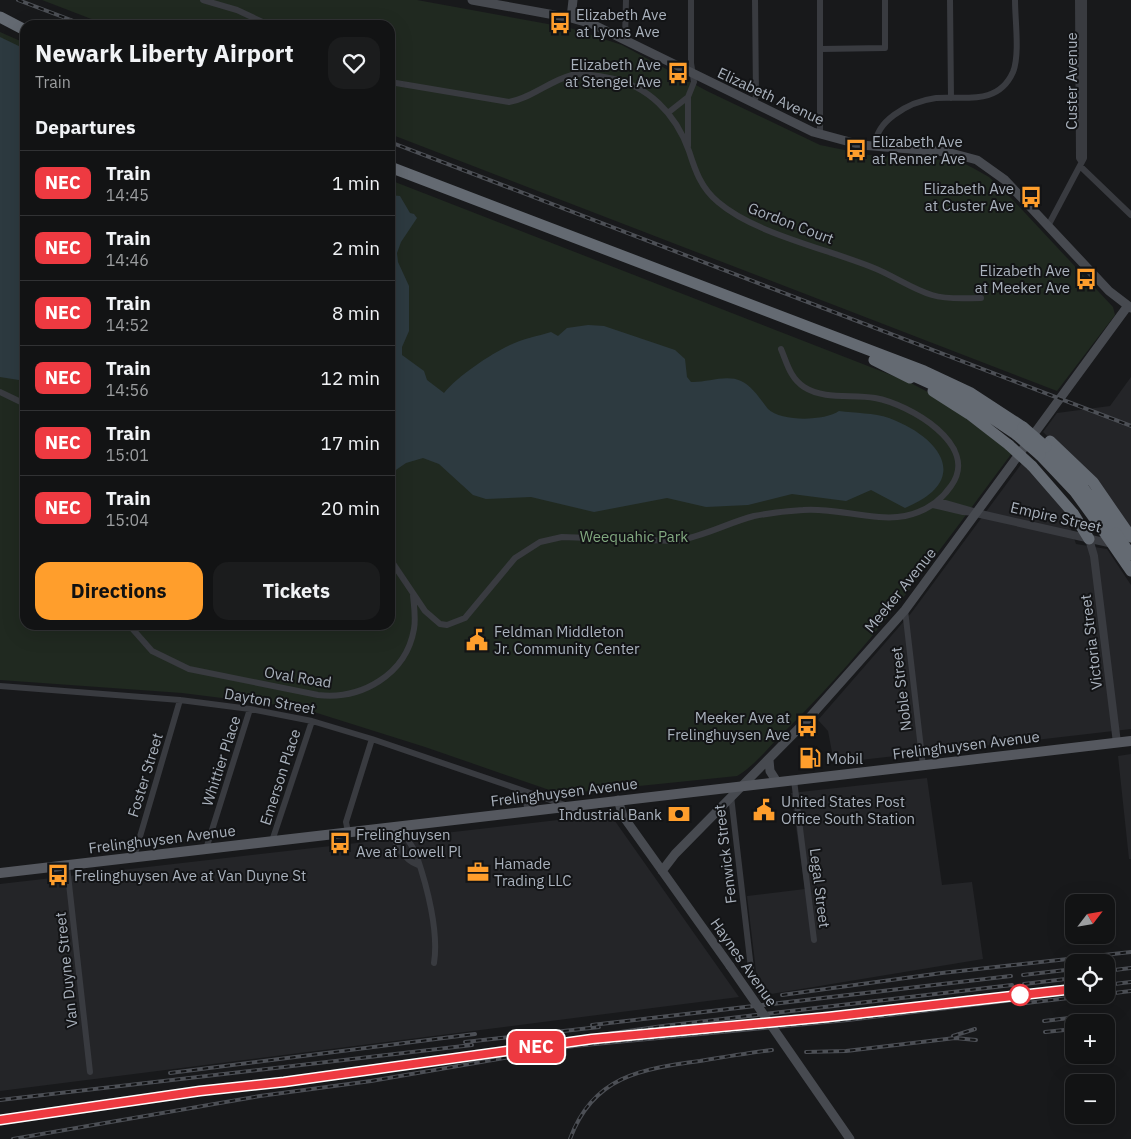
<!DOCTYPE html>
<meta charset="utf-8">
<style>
body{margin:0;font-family:"IBM Plex Sans",sans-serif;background:#1b1c1d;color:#f1f3f6;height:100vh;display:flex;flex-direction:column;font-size:19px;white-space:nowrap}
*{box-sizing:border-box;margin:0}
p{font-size:16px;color:#9c9ea0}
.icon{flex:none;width:28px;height:28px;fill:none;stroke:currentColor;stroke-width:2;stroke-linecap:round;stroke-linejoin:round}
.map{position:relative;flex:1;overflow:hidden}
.sheet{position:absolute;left:20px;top:20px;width:375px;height:610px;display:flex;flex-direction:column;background:#121314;border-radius:15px;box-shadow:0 5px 20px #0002,0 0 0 1px #313234}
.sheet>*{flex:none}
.badge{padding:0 10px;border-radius:8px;font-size:18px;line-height:32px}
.needle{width:32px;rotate:59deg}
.fabs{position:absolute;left:1065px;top:894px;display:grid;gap:10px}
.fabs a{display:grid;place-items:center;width:50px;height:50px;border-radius:10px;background:#121314;box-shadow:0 5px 20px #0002,0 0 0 1px #313234;font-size:25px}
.map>.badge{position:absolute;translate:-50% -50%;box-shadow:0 0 0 2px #fff}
h2{padding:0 15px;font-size:19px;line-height:45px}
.round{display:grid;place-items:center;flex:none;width:52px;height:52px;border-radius:15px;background:#1b1c1d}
.overview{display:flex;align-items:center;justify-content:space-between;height:85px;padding:0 15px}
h1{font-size:24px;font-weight:700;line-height:38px}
.primary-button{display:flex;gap:10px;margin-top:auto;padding:10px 15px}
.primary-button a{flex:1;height:58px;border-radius:15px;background:#ff9e2c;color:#111;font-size:20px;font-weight:700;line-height:58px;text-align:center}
.primary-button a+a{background:#1b1c1d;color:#f1f3f6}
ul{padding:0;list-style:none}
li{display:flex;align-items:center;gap:15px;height:65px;padding:0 15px;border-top:1px solid #313234}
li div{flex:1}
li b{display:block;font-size:19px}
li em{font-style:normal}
li .badge{min-width:55px;font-weight:700;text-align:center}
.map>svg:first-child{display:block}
.built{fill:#242528}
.green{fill:#202920}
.water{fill:#2d3a40}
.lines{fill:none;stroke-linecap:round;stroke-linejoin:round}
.minor{stroke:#393b40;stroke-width:6}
.tertiary{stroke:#393b40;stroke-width:8}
.secondary{stroke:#474a50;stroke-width:9}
.primary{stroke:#55585f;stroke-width:10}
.motorway{stroke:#646a72;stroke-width:11}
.rail-casing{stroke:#4c4f55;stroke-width:4}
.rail{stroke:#131416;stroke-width:2;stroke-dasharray:5.5;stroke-linecap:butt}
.secondary-bridge{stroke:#474a50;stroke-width:9}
.motorway-bridge{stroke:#646a72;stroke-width:11}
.line-casing{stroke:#fff;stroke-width:11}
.line{stroke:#ee3a41;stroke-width:8}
.stop-dot{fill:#fff;stroke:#ee3a41;stroke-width:2.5}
.labels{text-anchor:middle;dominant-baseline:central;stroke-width:4;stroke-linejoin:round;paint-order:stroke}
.poi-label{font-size:15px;fill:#a9b1bc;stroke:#131416;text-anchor:start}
.street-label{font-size:15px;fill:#a9b1bc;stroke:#131416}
.park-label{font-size:15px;fill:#81a87f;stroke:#131416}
</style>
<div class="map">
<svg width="1131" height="1139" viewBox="0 0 1131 1139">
<rect width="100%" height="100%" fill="#18191b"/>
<path class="built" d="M1131,377V537L1089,476L1043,432L1057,413L1110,406Z
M1022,463L1065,512L1076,544L1107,549L1131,585V729L834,763L828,731L818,720L912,612Z
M1131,754V859H1129L1118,756Z
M927,778L942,885L972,882L983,959L759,996L747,896L805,889L791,793Z
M610,814L739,997L0,1091V884Z"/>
<path class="green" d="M42,0H417L570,28L622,45L707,91L820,145L869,155L944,160L963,163L973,168L989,177L1011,198L1113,307L1115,315L1057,391L390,134V25H107Z
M0,32L25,43V625H390V180L909,382L939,398L1012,453C940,549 871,648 784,732C769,746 756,765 737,776L561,794L425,747L317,713L285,706L182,693L0,680Z"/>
<path class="water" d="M0,37L25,49V381L0,377Z
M390,195L400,196L410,213L414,214L417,218L401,242L397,253L398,262L409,286V331L402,347V355L424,371L427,380L444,393C458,376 489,355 510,345C522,339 538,336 551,332L558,336L567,328L588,325L604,326L675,350L685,359L687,377L691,382C706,383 726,374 741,381C752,386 761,400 768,409C781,422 825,421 839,411C855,413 874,413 889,418C940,437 973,480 905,508L871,490L846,501L792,494L748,505L706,507L667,498L594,512L531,497L486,499L473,495L439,464L423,458L406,463L390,474Z"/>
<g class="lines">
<path class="minor" d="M203,0L237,10L269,25
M950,0L951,98
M1078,0L1079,158L1081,161
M625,39L626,0
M821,49L885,48V0
M390,82L509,102C532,98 549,81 572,75C581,73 599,76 609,78C648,85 676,114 689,151C695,170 701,188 718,202C755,234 828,249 874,268C894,276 912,289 932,295C948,300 966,298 981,298
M688,97V146
M753,104L756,96L755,0
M669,112L688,97L694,82L691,63V0
M820,135V0
M874,146C877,132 882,124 894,115C906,106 921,100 936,98C964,96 998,106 1013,72C1020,55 1015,20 1015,0
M1080,166L1131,215
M1048,226L1084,158V0
M0,392L25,404
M938,501L973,511
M933,505L963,512L976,513
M390,559L425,611L440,624L447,625L465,618L515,558L540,542L562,537L675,541C703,537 727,523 754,516C770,513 787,511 803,510C835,507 875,522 905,516C924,512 940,502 951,486C981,445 909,404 875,398C852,394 824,400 804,387C790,378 787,363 781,349
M905,610L923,766
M129,625L152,651L189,669L318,695C361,700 406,675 414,629C416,618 414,606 413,595
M0,686L180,700L250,709L312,721L372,739L565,805
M794,780L814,940
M524,792L528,812
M731,796L752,977
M402,826C404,839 414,845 417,857C427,886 439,932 434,963
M391,827C393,842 404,860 418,865
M348,832L346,822L372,739
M272,841L312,721
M206,849L250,709
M134,857L180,700
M67,866L90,1072"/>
<path class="tertiary" d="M976,513L1113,544
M1089,539L1094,556L1117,743"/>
<path class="secondary" d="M472,0L571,18L592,24L813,132L861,145L947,152L977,160L1005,180L1109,291L1131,308
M571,18L573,0
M769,760L770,771L777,782
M618,800L623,816L730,966
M662,871L675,854L808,719L905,610L1127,307"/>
<path class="primary" d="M0,873L1131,741"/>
<path class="motorway" d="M0,17L25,30
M390,167L924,371L971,393L1023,427
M874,360L910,378
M905,372L962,398L1017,435
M933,391L969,414L1009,445
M1050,441L1093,482L1131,537
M1046,447L1082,486L1116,533
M1040,455L1075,492L1102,529
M1032,466L1073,513L1089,539"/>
<g class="rail-casing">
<path id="rail" d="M18,0L84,25
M390,142L1131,426
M1106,971L1131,968
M1023,975L1074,969
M1024,984L1074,978
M1106,985L1131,982
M1106,994L1131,991
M782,995L942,973L1131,952
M1025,995L1074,989
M1026,1003L1094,995
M1044,1021L1086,1016
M592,1025L1011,976
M1045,1032L1074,1029
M953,1036L975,1029
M465,1042L599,1027
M806,1052L846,1051L955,1038L976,1040
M170,1073L475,1034
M0,1100L472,1045
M0,1120L663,1026L1012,985
M13,1139L260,1096L371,1081L574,1046L848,1020L1014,1000
M570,1139C593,1076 641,1069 700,1061C724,1057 748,1053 772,1050"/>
</g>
<use href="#rail" class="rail"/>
<path class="secondary-bridge" d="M730,966L850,1139"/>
<path class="motorway-bridge" d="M1023,427L1046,447
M1017,435L1040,455
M1009,445L1032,466
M1102,529L1131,571
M1116,533L1131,555"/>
</g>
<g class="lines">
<g class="line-casing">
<path id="line" d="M0,1120L200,1091L284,1082L592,1039L828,1017L1074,989"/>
</g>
<use href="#line" class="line"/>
</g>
<defs>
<g id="bus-bare" transform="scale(1.725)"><path d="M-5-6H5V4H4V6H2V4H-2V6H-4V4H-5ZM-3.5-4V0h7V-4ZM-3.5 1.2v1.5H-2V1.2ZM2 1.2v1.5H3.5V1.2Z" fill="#ff9e2c" stroke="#131416" stroke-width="2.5" paint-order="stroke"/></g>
<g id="civic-bare" transform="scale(1.725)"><path d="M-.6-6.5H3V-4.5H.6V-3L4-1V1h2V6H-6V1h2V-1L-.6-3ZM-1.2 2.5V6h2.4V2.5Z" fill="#ff9e2c" stroke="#131416" stroke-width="2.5" paint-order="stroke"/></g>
<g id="fuel-bare" transform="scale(1.725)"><path d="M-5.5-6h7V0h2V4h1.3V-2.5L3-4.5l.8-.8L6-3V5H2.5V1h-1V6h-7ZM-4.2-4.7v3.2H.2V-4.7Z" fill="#ff9e2c" stroke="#131416" stroke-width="2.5" paint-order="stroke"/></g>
<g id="bank-bare" transform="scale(1.725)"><path d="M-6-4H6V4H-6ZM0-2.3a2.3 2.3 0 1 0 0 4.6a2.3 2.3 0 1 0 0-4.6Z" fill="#ff9e2c" stroke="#131416" stroke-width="2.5" paint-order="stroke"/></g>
<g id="office-bare" transform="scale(1.725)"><path d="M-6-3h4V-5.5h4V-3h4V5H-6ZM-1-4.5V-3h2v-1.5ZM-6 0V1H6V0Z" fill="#ff9e2c" stroke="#131416" stroke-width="2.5" paint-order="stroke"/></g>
</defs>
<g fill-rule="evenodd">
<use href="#bus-bare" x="560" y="23"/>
<use href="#bus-bare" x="678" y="73"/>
<use href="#bus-bare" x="856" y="150"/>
<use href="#bus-bare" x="1031" y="197"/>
<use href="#bus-bare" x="1086" y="279"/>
<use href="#civic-bare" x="477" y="640"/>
<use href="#bus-bare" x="807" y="726"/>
<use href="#fuel-bare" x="810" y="758"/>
<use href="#civic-bare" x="764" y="810"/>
<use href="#bank-bare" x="679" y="814"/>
<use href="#bus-bare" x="340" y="843"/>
<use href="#office-bare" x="478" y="872"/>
<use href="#bus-bare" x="58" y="875"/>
</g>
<circle class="stop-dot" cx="1020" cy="995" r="10"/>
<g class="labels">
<g class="poi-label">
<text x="576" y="14">Elizabeth Ave<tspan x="576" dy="17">at Lyons Ave</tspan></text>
<text x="661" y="64" text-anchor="end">Elizabeth Ave<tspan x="661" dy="17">at Stengel Ave</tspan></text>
<text x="872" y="141">Elizabeth Ave<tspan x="872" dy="17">at Renner Ave</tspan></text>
<text x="1014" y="188" text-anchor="end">Elizabeth Ave<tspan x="1014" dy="17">at Custer Ave</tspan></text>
<text x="1070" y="270" text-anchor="end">Elizabeth Ave<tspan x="1070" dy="17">at Meeker Ave</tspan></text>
<text x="494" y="631">Feldman Middleton<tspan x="494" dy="17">Jr. Community Center</tspan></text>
<text x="790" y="717" text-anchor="end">Meeker Ave at<tspan x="790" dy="17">Frelinghuysen Ave</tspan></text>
<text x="826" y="758">Mobil</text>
<text x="781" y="801">United States Post<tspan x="781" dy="17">Office South Station</tspan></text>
<text x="662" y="814" text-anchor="end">Industrial Bank</text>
<text x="356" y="834">Frelinghuysen<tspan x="356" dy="17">Ave at Lowell Pl</tspan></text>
<text x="494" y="863">Hamade<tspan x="494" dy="17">Trading LLC</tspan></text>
<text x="74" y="875">Frelinghuysen Ave at Van Duyne St</text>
</g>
<g class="street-label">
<text transform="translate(1071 81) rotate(-90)">Custer Avenue</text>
<text transform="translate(771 96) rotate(25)">Elizabeth Avenue</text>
<text transform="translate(791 223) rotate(21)">Gordon Court</text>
<text transform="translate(1056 517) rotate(13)">Empire Street</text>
<text transform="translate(900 590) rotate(-51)">Meeker Avenue</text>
<text transform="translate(1091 642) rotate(-97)">Victoria Street</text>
<text transform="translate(298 677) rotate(9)">Oval Road</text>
<text transform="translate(901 689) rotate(-97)">Noble Street</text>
<text transform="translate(270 701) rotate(10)">Dayton Street</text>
<text transform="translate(966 745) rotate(-7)">Frelinghuysen Avenue</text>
<text transform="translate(221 761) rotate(-72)">Whittier Place</text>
<text transform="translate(145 775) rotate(-73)">Foster Street</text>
<text transform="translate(280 777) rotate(-72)">Emerson Place</text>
<text transform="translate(564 792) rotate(-7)">Frelinghuysen Avenue</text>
<text transform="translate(162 839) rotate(-7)">Frelinghuysen Avenue</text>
<text transform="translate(725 854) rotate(-97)">Fenwick Street</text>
<text transform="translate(820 888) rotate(83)">Legal Street</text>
<text transform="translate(744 962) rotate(55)">Haynes Avenue</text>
<text transform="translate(66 970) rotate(-96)">Van Duyne Street</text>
</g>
<g class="park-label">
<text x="634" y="536">Weequahic Park</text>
</g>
</g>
</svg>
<div class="fabs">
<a><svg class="needle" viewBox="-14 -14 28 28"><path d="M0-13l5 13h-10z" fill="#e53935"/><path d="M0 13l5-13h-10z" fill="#9c9ea0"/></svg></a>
<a><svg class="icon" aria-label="locate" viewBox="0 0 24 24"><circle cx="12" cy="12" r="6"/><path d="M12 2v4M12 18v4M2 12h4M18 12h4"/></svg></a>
<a>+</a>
<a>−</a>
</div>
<b class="badge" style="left:536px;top:1047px;background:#ee3a41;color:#fff">NEC</b>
<section class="sheet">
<div class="overview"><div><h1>Newark Liberty Airport</h1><p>Train</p></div><a class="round"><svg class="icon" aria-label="heart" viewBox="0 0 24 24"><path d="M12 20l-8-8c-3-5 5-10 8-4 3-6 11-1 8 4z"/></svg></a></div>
<h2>Departures</h2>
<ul>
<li><span class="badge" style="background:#ee3a41;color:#fff">NEC</span><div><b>Train</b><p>14:45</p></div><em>1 min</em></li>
<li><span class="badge" style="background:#ee3a41;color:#fff">NEC</span><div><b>Train</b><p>14:46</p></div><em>2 min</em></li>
<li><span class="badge" style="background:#ee3a41;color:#fff">NEC</span><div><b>Train</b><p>14:52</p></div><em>8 min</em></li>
<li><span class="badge" style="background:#ee3a41;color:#fff">NEC</span><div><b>Train</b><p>14:56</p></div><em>12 min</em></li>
<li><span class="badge" style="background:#ee3a41;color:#fff">NEC</span><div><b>Train</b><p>15:01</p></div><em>17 min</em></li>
<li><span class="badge" style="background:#ee3a41;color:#fff">NEC</span><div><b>Train</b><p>15:04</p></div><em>20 min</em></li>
</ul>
<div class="primary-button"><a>Directions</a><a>Tickets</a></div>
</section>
</div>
